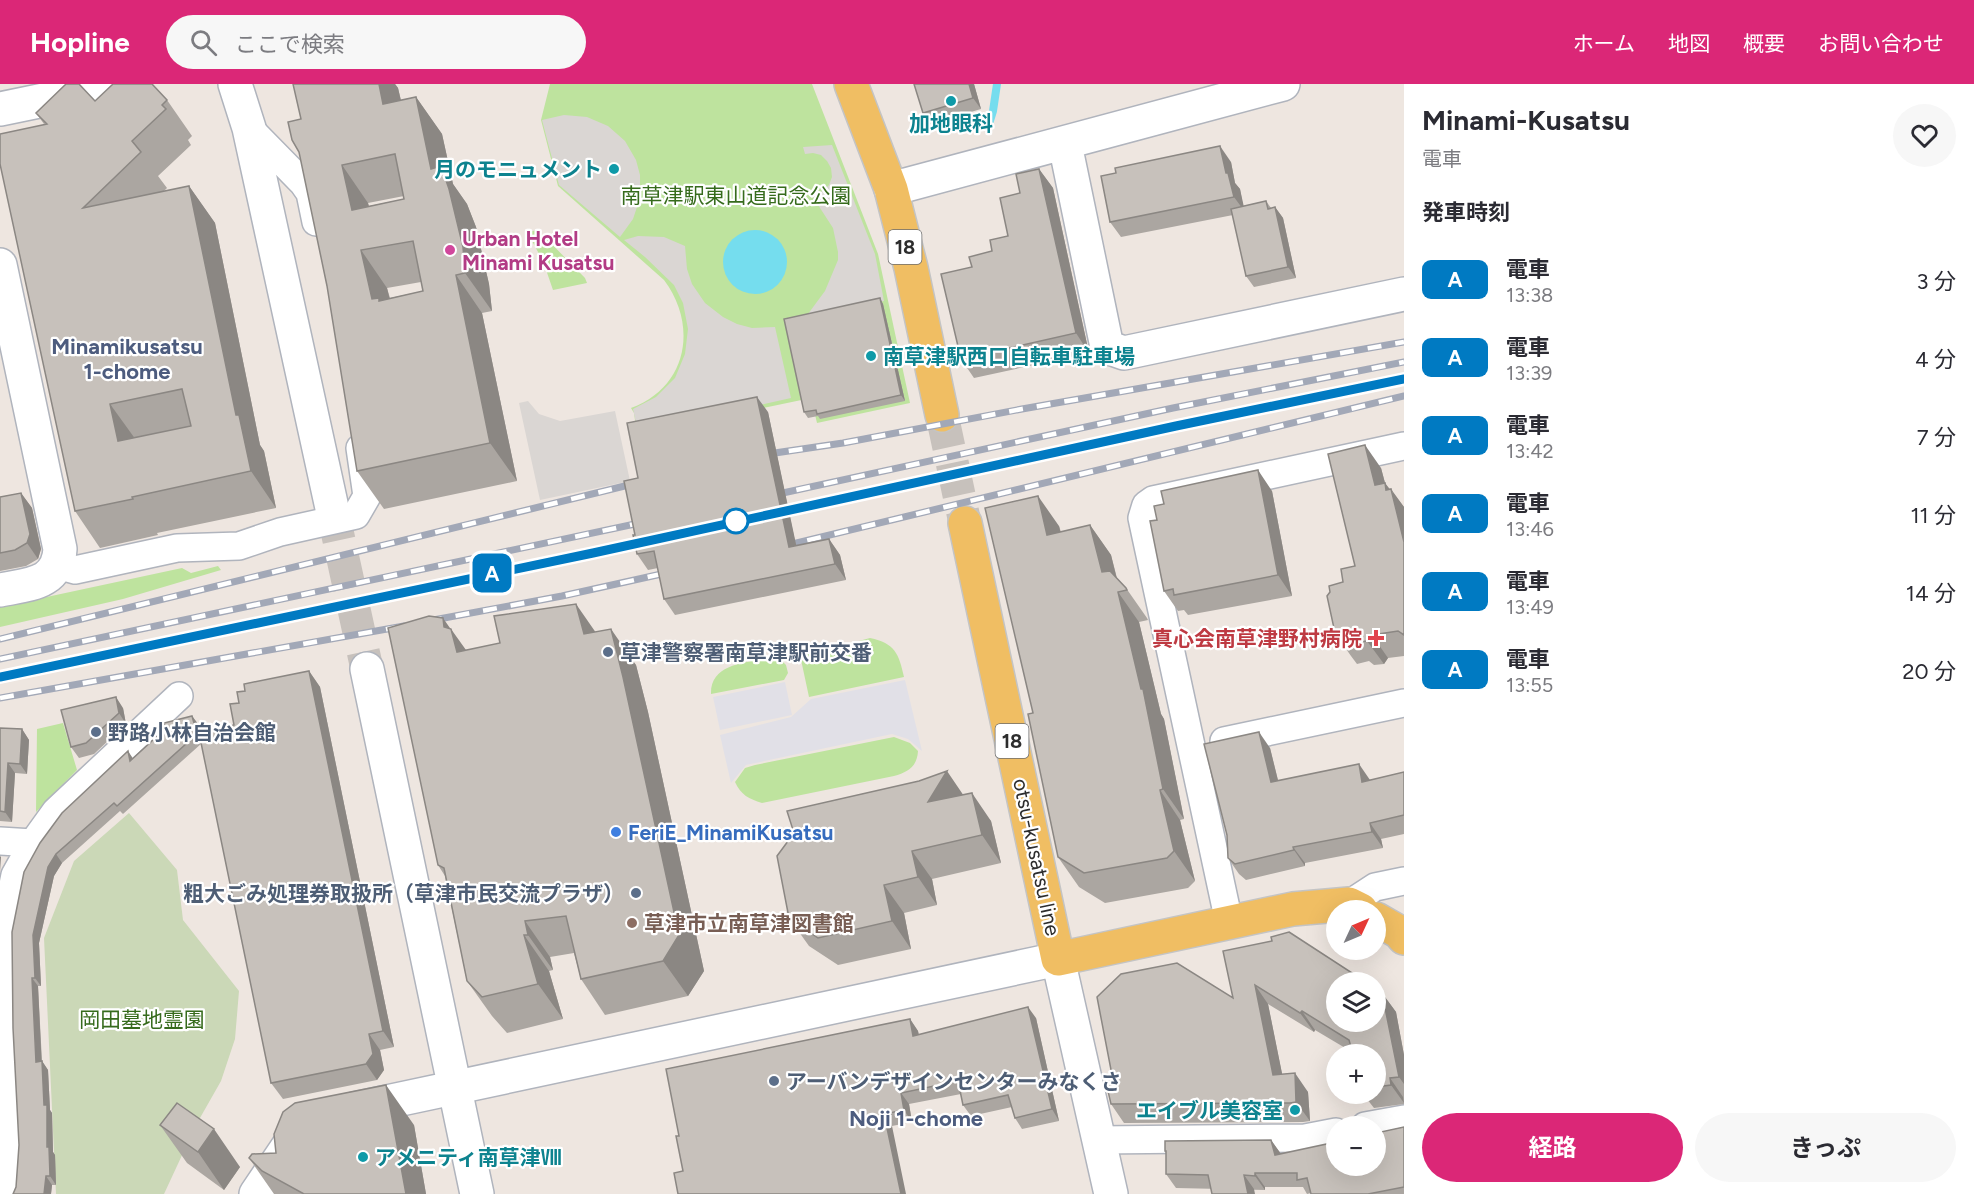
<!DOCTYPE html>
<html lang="ja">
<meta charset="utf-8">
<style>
body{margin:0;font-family:Figtree,"Noto Sans JP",sans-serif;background:#f7f7f7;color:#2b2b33;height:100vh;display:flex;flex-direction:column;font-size:22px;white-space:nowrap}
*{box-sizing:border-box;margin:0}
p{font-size:20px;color:#7c7c81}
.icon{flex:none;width:33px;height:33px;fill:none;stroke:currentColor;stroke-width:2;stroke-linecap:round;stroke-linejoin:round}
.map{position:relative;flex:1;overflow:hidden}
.panel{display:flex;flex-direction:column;background:#fff;width:570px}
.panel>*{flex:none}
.badge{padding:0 12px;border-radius:9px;font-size:21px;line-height:39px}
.needle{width:39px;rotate:46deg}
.buttons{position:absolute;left:1326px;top:816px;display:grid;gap:12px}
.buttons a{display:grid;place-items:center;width:60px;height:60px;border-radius:50%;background:#fff;box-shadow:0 6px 24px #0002;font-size:30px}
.map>.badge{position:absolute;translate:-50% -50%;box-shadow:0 0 0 3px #fff}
h2{padding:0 18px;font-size:22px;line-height:54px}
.round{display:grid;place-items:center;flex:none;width:63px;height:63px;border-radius:32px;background:#f7f7f7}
.headline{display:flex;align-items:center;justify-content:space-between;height:102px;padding:0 18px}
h1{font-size:28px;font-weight:700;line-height:45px}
.button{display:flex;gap:12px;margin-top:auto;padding:12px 18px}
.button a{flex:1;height:69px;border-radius:36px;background:#db2777;color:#fff;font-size:24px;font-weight:700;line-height:69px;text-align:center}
.button a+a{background:#f7f7f7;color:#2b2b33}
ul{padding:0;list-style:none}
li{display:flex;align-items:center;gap:18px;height:78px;padding:0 18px}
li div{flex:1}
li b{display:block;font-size:22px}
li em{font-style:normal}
li .badge{min-width:66px;font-weight:700;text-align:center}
header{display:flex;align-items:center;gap:36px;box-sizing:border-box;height:84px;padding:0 30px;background:#db2777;color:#fff}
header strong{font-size:28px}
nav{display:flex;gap:33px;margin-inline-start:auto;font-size:21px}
.search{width:420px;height:54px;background:#f7f7f7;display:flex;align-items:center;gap:15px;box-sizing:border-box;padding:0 21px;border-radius:33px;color:#7c7c81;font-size:22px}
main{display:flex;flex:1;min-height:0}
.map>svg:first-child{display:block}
.industrial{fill:#e1e0e7}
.green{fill:#bee39e}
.cemetery{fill:#cbd8b7}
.plaza{fill:#dad6d3}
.water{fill:#75ddee}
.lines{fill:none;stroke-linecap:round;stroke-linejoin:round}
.stream{stroke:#75ddee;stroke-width:8}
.secondary-tunnel{stroke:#c7c1bc;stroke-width:33;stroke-dasharray:33 16;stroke-linecap:butt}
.primary-tunnel{stroke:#c7c1bc;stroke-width:33;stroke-dasharray:33 16;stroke-linecap:butt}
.street-casing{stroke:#b0b4bd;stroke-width:30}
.secondary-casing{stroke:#b0b4bd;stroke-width:36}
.primary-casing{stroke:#c4c4c4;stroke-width:36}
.street{stroke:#fff;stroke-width:27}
.secondary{stroke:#fff;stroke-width:33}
.primary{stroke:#f0be63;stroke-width:33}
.rail-casing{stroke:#a2a8b7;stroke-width:7}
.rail{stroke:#fff;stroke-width:4.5;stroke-dasharray:14;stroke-linecap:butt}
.wall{fill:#aba6a1;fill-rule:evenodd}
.shaded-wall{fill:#8b8783}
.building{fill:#c7c1bb;stroke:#8b8783;stroke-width:1.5;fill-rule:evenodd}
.line-casing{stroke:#fff;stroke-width:14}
.line{stroke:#007ac2;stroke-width:9}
.culture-dot{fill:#0f9aa8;stroke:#fff;stroke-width:2}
.hotel-dot{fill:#d1479c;stroke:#fff;stroke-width:2}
.stop-dot{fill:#fff;stroke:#007ac2;stroke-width:3}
.health-dot{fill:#e0444e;stroke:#fff;stroke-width:2}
.service-dot{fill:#5c6f8a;stroke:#fff;stroke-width:2}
.shop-dot{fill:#3f7fe0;stroke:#fff;stroke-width:2}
.education-dot{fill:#8d6e63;stroke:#fff;stroke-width:2}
.labels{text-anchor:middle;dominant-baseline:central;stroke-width:4.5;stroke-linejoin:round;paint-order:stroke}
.shield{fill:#fff;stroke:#6c6c6c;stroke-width:1.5}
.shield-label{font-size:20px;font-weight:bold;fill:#2d2d2d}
.culture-label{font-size:21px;font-weight:bold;fill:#0d838f;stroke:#fff;text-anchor:end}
.park-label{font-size:21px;fill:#366b1c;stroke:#fff}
.hotel-label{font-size:21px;font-weight:bold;fill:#b23c85;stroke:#fff;text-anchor:start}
.health-label{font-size:21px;font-weight:bold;fill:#be3a42;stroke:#fff;text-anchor:end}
.service-label{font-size:21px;font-weight:bold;fill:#4e5e75;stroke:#fff;text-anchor:start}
.shop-label{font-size:21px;font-weight:bold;fill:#366cbe;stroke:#fff;text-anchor:start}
.street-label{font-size:21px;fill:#2d2d2d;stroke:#fff}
.education-label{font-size:21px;font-weight:bold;fill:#785e54;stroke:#fff;text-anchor:start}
.neighbourhood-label{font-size:22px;font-weight:bold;fill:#4d5c7e;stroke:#fff}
</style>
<header>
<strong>Hopline</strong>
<div class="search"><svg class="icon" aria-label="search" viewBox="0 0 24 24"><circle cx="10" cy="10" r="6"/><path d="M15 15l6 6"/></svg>ここで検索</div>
<nav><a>ホーム</a><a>地図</a><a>概要</a><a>お問い合わせ</a></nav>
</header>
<main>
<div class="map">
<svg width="1404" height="1110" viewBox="0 0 1404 1110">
<rect width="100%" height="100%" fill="#eee6e0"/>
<path class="industrial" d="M905,596L922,667L908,655L892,650L746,681L731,699L720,651L791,633L811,615Z
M785,598L792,631L720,646L713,613Z"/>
<path class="green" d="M550,0H812L878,170L910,319L817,339L811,314L637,350L634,329L631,324C688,303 698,241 664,196L558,102L541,36Z
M538,146L585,194L587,199L553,206L543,177L527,148Z
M218,482L221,486L123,515L0,543V523L182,484L191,489Z
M870,554C895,559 899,570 904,593L809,613L800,571L805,567L844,561Z
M778,573L786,581L788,589L784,596L711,610C710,577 753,578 778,573Z
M63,639L77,686L36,728L37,645Z
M894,653L910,659L918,667C917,683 908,688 894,692L762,719C749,715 741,711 735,698L745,684L755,681Z"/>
<path class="cemetery" d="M129,729L177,786L183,836L239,907L235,955L221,997L196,1041L164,1110H56L44,854L74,777Z"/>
<path class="plaza" d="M564,31L587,33L608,42L625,57L636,76L640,91V114L633,135L620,153L559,101L542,36Z
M832,61L875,170L884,217L805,234L825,207L838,176V168L833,144L811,110L823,107L829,101L832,93L831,84L827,77L821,71L813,69L805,70L803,63Z
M638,152L664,153L685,162L687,185L692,200L705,219L723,233L737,240L752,244L775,243L791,314L638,348L633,325L656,313L675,294L685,270L688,245L683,219L674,201L645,173L624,156Z
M528,317L539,330L560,337L615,327L630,397L540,416L519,319Z"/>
<path class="water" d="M723 178a32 32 0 1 1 64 0a32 32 0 1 1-64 0Z"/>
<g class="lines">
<path class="stream" d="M988,43L993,27L997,0"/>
<path class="secondary-tunnel" d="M332,424L367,585"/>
<path class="primary-tunnel" d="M942,331L965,439"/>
<g class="street-casing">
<path id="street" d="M249,44L303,99L310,109L316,138
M57,481L75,486L177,464L239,462L280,448L356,431L367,412L360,364
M1224,657L1404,619
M0,757L33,759L15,791L2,855L3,953L9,1068L6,1110
M33,759L56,727L179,612
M1349,820L1375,803L1404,797
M1229,838L1142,434L1146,421L1153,416L1404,362
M1365,1042L1404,1035
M1098,1056L1305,1054L1336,1048"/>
</g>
<g class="secondary-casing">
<path id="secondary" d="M235,0L249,44L332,424
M0,25L121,0
M1065,60L1107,263L1124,269L1404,210
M891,105L1283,0
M0,181L60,465C58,501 28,500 0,506
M367,585L477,1110
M354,1025L1058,875L1111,1110
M256,1110L289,1061"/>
</g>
<g class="primary-casing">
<path id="primary" d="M851,0L891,105L911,184L942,331
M965,439L1058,875L1293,825L1349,820L1361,826
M1376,835L1399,848L1404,854"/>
</g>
<use href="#street" class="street"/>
<use href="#secondary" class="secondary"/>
<use href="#primary" class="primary"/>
<g class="rail-casing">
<path id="rail" d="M761,371L843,359L1022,325L1404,258
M769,412L1173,324L1404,278
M773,429L1404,295
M780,463L1404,312
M428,537L562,512L675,487
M0,555L641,398
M0,575L649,437
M0,593L650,456
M0,614L404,542"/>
</g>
<use href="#rail" class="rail"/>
</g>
<path class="wall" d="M293,0H395L398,4L401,16L416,13L442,50L453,100L467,120L476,143L489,200L492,227L482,229L517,397L384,425L357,387L327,202L299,68L301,35ZM404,112V115L369,122L368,119ZM421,198L423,207L390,214L387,204Z
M974,0L981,25L930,40L923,29Z
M167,16L192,52L188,56L191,61L158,92L167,104L163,108L189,102L215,139L260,361L264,367L276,424L157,449L158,451L100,464L75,427L44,40L36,29L95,17Z
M1231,78L1235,99L1240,105L1243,122L1266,117L1271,124L1275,123L1283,134L1296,194L1254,203L1246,192L1233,131L1121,153L1110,138Z
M1039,85L1053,104L1089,269L974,294L961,275L972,183L992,167L1008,152L1020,109Z
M880,214L883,220L905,317L820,335L818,332L808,334L804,328Z
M768,328L796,462L829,455L840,471L846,496L675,531L664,515L658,484L648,486L637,470L635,451L638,394Z
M1381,384L1385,399L1404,423V572L1388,574L1384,580L1374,581L1369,577L1357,580L1351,572L1335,549L1343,498L1355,482Z
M1272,407L1292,512L1188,531L1184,526L1178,527L1164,507Z
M21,409L32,424L41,465L38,475L26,482L0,487V413Z
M1090,441L1111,471L1117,494L1126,504L1147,534L1148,536L1139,538L1161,630L1164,635L1184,735L1180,736L1195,797L1188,804L1105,819L1079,803L1058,773L1033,629L1059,442L1061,448Z
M596,548L636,581L648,628L704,887L688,912L605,931L581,895L574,869L550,873L553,886L549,887L563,935L507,949L492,932L467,897L445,792L438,781L466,566Z
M309,587L320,603L394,963L380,966L384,986L377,996L283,1015L271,999L202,659L123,730L120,727L62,779L54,792L39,859L41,902H38L42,977L48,986L50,1026L52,1029L53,1068L55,1071L56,1101H52L51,1110H13L16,1103L19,1061L24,788L133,674L192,632L198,640L200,648L234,641L239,619L245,607Z
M123,624L126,640L94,670L79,674L71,663Z
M0,644L22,645L29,656L27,690L15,689L12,738L0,737Z
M1270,664L1278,696H1370L1404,688V750L1381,755L1383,764L1305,779V782L1246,796L1239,790L1228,774Z
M963,711L991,737L1001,779L932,795L937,821L904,829L911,865L838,881L809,862L789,834Z
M1223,867L1382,909L1396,928L1404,971V1020L1374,1024L1363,1010H1376V970L1352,968L1315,946L1314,948L1268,920L1282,990L1308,1008L1310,1037L1303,1038L1124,1039L1111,1020L1112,991L1233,914Z
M1036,934L1059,1037L1022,1045L1015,1034L1012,1023L971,1032L963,1021L961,1010L909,1020L912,1038L892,1042L679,1052L910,935L918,947L919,951Z
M160,1041L240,1083L224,1106L187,1079Z
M414,1041L426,1110H274L249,1074Z
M1404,1043V1110H1311V1109L1307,1110L1303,1103H1265V1106L1176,1104L1166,1090V1069L1165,1067L1271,1056L1281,1070Z"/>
<path class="shaded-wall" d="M379,0H395L398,4L410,57L383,20Z
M969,0H974L981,25L973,14Z
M416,13L442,50L453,100L467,120L476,143L489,200L492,227L465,189L431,85Z
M1220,62L1231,78L1235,99L1240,105L1245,128L1234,113L1226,89Z
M342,81L368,119L378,164L352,126Z
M1039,85L1053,104L1089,269L1076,249Z
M189,102L215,139L260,361L264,367L276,424L251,387L236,331Z
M1275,123L1283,134L1296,194L1288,183Z
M361,166L387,204L395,237L372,215Z
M456,191L482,229L517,397L490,359Z
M880,214L883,220L905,317L901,311Z
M757,313L768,328L800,479L789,463Z
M110,320L136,356L118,357Z
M1365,361L1381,384L1385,399L1393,410L1391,405L1404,423V458L1375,401Z
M1258,386L1272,407L1292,512L1278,491Z
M21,409L32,424L41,465L38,475L27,459Z
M1038,412L1059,442L1068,481L1047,451Z
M1090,441L1111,471L1120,508H1118L1139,538L1161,630L1164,635L1184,735L1163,705L1141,605L1102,488Z
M829,455L840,471L846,496L835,480Z
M576,520L601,556L584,550Z
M443,534L452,547L451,545L476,580L457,568L444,543Z
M611,545L636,581L648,628L704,887L688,912L663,877Z
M1372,551L1388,574L1384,580L1367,557Z
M309,587L320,603L394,963L383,947Z
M116,613L123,624L126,640L119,629Z
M192,632L198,640L203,658L197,650Z
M22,645L29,656L27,690L20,680Z
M1259,648L1270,664L1282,713L1271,698Z
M128,667L134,676L130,677Z
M8,679L15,689L12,738L5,728Z
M1359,680L1370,696L1362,698Z
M947,687L966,715L928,718Z
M1160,706L1180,736L1195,797L1174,767Z
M972,709L991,737L1001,779L982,751Z
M1370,739L1381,755L1383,764L1372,748Z
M1293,763L1305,779V782L1294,766Z
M912,767L932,795L937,821L918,793Z
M56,770L62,779L54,792L39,859L41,902L35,894L33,851L48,783Z
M0,772L1,773L0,788Z
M884,801L904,829L911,865L892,837Z
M525,837L550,873L553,886L528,851Z
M524,851L549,887L563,935L538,900Z
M32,894L38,902L42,986L36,978Z
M1255,901L1268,920L1286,1009L1273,991Z
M1382,909L1396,928L1404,971V1000L1399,993Z
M1028,923L1036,934L1059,1037L1052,1025Z
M1302,927L1315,946L1314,948L1300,929Z
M910,935L918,947L921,964L913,952Z
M369,950L380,966L384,986L377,996L366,980Z
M42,977L48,986L50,1026L52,1029L53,1068L55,1071L56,1101L50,1092L44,1021Z
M1295,989L1308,1008L1310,1037L1296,1018Z
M1390,994L1403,1013L1404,1019L1391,1001Z
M386,1001L414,1041L426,1110H406Z
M901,1009L909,1020L912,1038L904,1026Z
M884,1030L892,1042L906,1110H901Z
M214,1045L240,1083L224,1106L198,1068Z
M1271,1056L1281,1070L1275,1071Z
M1255,1089L1265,1103V1106L1255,1092Z
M1244,1091L1254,1105L1255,1110H1248Z
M46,1092L52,1101L51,1110H44Z"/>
<path class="building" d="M66,0H79L95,17L113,0H152L167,16L162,21L166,25L132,57L141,68L83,124L189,102L236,331H239L251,387L132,413L133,415L75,427L0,80V50L47,40L36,29ZM182,305L191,342L118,357L110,320Z
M293,0H379L383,20L416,13L431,85L441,82L449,105L463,163L465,189L456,191L490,359L357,387L327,202L299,68L292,56L288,38L301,35ZM395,70L404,115L352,126L342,81ZM413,157L423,207L379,217V214L372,215L361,166Z
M914,0H969L973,14L923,29Z
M1220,62L1226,89H1228L1234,113L1110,138L1101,92L1116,89L1115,84Z
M1039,85L1076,249L961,275L941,190L972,183L969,173L992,167L990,156L1008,152L1000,114L1020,109L1016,90Z
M1266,117L1268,125L1275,123L1288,183L1246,192L1231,125Z
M880,214L901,311L817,330L816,326L804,328L784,235Z
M757,313L789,463L829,455L835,480L664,515L654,467L637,470L633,451H635L624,397L638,394L627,339Z
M1365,361L1375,401L1385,399L1386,406L1391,405L1404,458V551L1398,547L1372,551L1367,557L1358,558L1352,554L1341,556L1335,549L1327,512L1330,508L1329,502L1343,498L1341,485L1355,482L1328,370Z
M1258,386L1278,491L1174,511L1173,505L1164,507L1150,437L1157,436L1154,422L1164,420L1161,407Z
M21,409L30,450L27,459L15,466L0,469V413Z
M1038,412L1047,451L1090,441L1102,488L1110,487L1126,504L1127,506L1118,508L1141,605H1143L1163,705L1160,706L1174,767L1167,774L1084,789L1058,773L1028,630L1033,629L985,424Z
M576,520L584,550L611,545L623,593L679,851L663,877L581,895L566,832L525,837L528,851H524L538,900L482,913L467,897L444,784L438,781L388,544L429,532L443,534L444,543L451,545L457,568L500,559L494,532Z
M309,587L383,947L369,950L373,970L366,980L271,999L199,649L234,641L230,620L239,619L237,608L245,607L244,600Z
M116,613L119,629L86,659L71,663L61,626Z
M192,632L197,650L117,722L114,719L56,770L48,783L33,851L35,894H32L36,978L42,977L44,1021H47V1063H49L50,1092H46L44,1110H13L16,1103L19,1061L13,944L12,848L24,788L40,759L62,729L128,667L130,677L165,645L164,639Z
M0,644L22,645L20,680L8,679L5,728L0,727Z
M1259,648L1271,698L1359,680L1362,698L1404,688V731L1370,739L1372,748L1293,763L1294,766L1235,780L1228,774L1227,751L1204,660Z
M947,687L928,718L972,709L982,751L912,767L918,793L884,801L892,837L818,854L789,834L777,772L794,749L787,727L919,697Z
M1289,848L1366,898H1336V938H1376V905L1382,909L1399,993L1390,994L1391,1001L1376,1003V970H1353L1349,956L1302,927L1300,929L1255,901L1273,991L1295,989L1296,1018L1290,1019L1111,1020L1104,990L1112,991L1097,913L1121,890L1177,879L1233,914L1223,867L1272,857L1271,853Z
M1028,923L1052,1025L1015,1034L1008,1011L963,1021L958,997L901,1009L904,1026L884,1030L901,1110H678L674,1089L683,1087L676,1052H679L666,985L910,935L913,952Z
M386,1001L406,1110H304L262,1087L249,1074L252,1070L276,1069L274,1050L283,1028L295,1019Z
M177,1019L214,1045L198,1068L160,1041Z
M1404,1043V1103L1368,1110H1311L1307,1094L1297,1096V1089H1255V1092L1244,1091L1248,1110H1212L1208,1091L1166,1090V1067H1165V1057L1271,1056L1275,1071L1336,1058V1082H1376V1049Z"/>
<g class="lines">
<g class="line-casing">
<path id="line" d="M0,593L593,469L1176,342L1404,295"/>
</g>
<use href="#line" class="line"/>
</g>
<g class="culture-dot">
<circle cx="951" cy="17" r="6"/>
<circle cx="614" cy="85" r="6"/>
<circle cx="871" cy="272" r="6"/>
<circle cx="1295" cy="1026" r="6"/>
<circle cx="363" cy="1073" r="6"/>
</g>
<circle class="hotel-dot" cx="450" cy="166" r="6"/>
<circle class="stop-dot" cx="736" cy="437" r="12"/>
<path class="health-dot" d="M1373 545h6v6h6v6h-6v6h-6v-6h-6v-6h6z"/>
<g class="service-dot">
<circle cx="608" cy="568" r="6"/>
<circle cx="96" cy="648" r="6"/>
<circle cx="636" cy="809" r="6"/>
<circle cx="774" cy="997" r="6"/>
</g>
<circle class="shop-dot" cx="616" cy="748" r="6"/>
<circle class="education-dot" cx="632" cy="839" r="6"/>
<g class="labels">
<g class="shield">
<rect x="888.5" y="146" width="33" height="34" rx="4.5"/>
<rect x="995.5" y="640" width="33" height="34" rx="4.5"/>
</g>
<g class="shield-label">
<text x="905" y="163">18</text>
<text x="1012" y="657">18</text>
</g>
<g class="culture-label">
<text x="951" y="39" text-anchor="middle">加地眼科</text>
<text x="602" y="85">月のモニュメント</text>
<text x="883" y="272" text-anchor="start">南草津駅西口自転車駐車場</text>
<text x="1283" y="1026">エイブル美容室</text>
<text x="375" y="1073" text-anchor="start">アメニティ南草津Ⅷ</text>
</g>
<g class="park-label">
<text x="736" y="111">南草津駅東山道記念公園</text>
<text x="142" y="935">岡田墓地霊園</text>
</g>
<g class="hotel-label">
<text x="462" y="154">Urban Hotel<tspan x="462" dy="24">Minami Kusatsu</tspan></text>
</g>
<g class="health-label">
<text x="1362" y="554">真心会南草津野村病院</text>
</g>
<g class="service-label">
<text x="620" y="568">草津警察署南草津駅前交番</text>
<text x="108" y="648">野路小林自治会館</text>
<text x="624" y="809" text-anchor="end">粗大ごみ処理券取扱所（草津市民交流プラザ）</text>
<text x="786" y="997">アーバンデザインセンターみなくさ</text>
</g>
<g class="shop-label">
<text x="628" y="748">FeriE_MinamiKusatsu</text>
</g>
<g class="street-label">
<text transform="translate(1037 773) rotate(78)">otsu-kusatsu line</text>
</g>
<g class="education-label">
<text x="644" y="839">草津市立南草津図書館</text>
</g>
<g class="neighbourhood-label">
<text x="127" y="262">Minamikusatsu<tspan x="127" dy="25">1-chome</tspan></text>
<text x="916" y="1034">Noji 1-chome</text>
</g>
</g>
</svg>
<div class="buttons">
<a><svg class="needle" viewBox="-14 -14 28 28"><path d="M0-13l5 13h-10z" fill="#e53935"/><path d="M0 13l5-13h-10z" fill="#7c7c81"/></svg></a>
<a><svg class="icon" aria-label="layers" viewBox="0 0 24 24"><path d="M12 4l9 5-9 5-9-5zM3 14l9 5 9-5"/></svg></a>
<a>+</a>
<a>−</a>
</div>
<b class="badge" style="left:492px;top:489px;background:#007ac2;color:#fff">A</b>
</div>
<section class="panel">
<div class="headline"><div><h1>Minami-Kusatsu</h1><p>電車</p></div><a class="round"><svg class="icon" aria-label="heart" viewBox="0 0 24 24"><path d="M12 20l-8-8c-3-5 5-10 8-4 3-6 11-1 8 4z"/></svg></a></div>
<h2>発車時刻</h2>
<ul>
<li><span class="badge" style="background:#007ac2;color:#fff">A</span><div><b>電車</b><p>13:38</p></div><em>3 分</em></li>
<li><span class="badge" style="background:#007ac2;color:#fff">A</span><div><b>電車</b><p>13:39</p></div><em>4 分</em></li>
<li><span class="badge" style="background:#007ac2;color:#fff">A</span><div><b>電車</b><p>13:42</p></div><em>7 分</em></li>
<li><span class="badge" style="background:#007ac2;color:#fff">A</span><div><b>電車</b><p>13:46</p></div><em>11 分</em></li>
<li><span class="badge" style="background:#007ac2;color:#fff">A</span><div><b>電車</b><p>13:49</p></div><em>14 分</em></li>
<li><span class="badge" style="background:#007ac2;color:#fff">A</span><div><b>電車</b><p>13:55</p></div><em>20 分</em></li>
</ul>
<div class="button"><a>経路</a><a>きっぷ</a></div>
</section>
</main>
